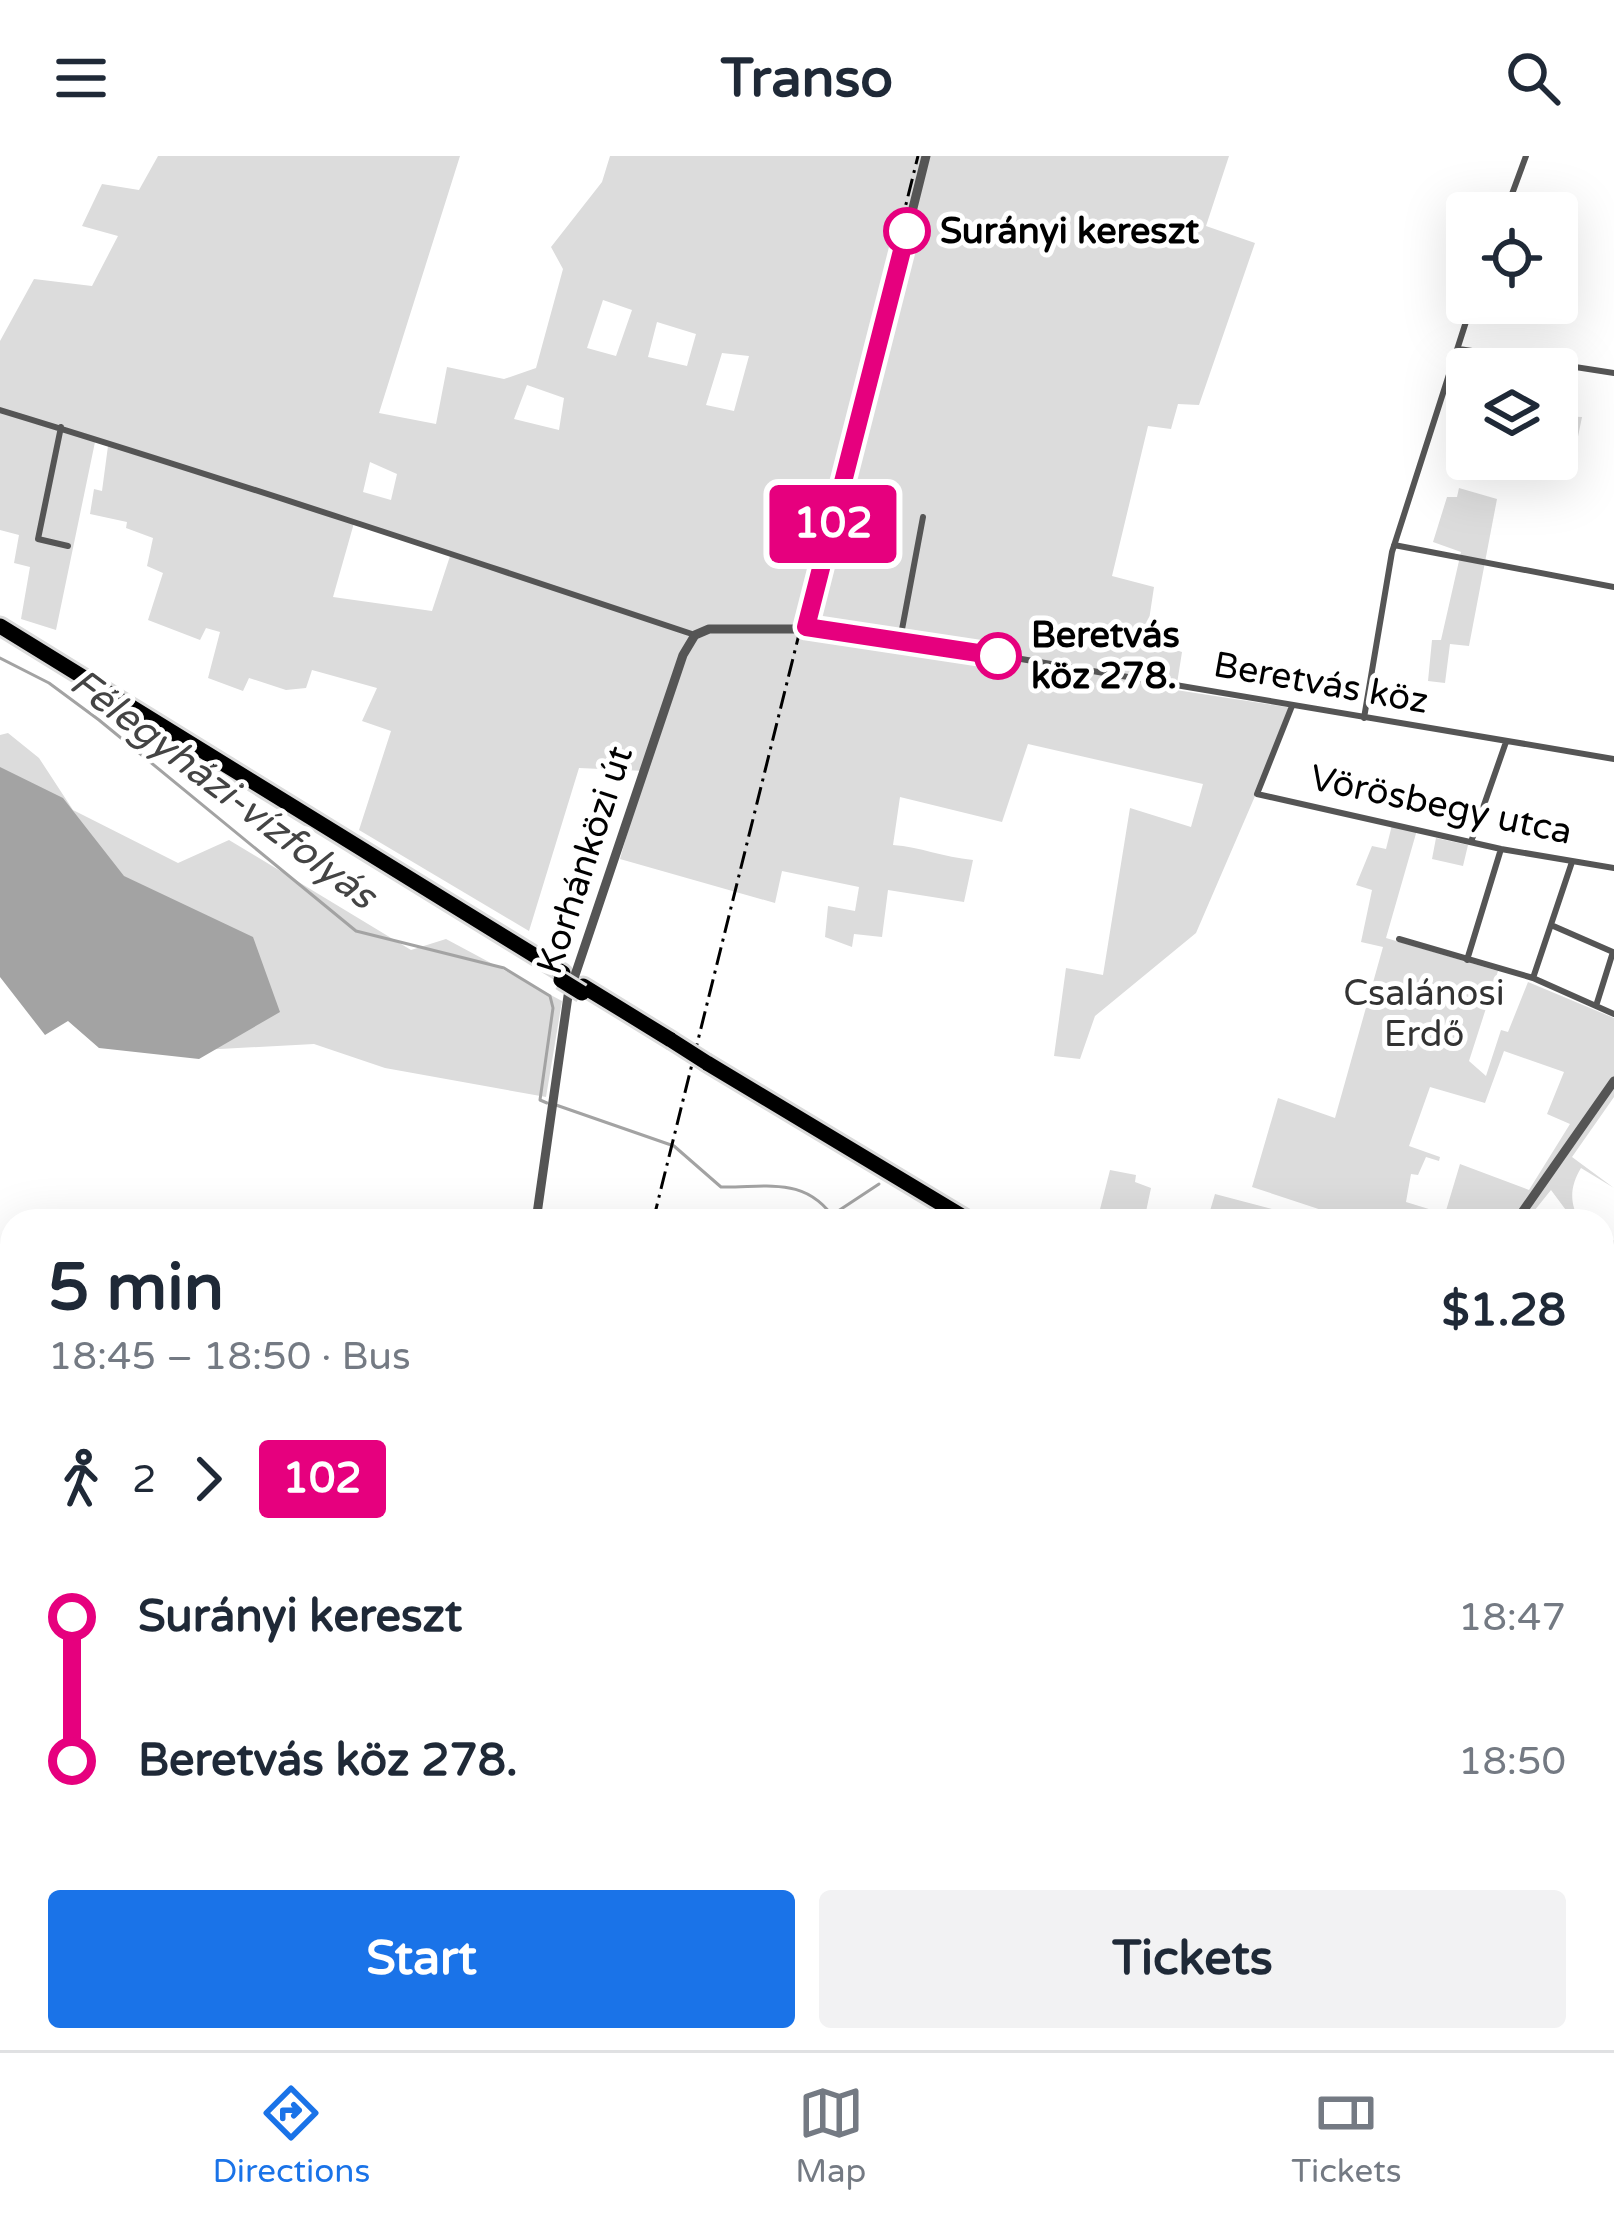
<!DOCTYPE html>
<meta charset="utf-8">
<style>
body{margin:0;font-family:"Varela Round",sans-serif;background:#f2f2f3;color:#1f2937;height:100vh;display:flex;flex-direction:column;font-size:45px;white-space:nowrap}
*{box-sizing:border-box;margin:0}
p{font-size:39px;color:#747a83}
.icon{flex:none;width:66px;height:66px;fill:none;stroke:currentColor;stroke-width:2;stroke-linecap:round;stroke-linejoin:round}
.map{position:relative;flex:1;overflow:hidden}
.panel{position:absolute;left:0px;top:1053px;width:1614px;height:843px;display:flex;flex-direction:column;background:#fff;border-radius:36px 36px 0 0;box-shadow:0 12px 48px #0002}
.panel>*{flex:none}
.badge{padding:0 24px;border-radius:9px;font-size:42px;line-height:78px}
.tools{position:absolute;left:1446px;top:36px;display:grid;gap:24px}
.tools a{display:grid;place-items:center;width:132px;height:132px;border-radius:12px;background:#fff;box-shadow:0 12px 48px #0002;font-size:60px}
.map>.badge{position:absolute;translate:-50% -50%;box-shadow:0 0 0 6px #fff}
.legs{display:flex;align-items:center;gap:18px;height:132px;padding:0 48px;font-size:39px}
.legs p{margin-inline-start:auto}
.headline{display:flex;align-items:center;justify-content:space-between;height:204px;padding:0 48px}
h1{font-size:66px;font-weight:800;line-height:90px}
.action{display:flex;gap:24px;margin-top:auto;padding:24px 48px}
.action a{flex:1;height:138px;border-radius:12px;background:#1a73e8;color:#fff;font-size:48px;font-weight:800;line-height:138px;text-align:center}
.action a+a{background:#f2f2f3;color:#1f2937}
ul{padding:0 48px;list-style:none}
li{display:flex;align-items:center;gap:42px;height:144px;font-size:45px}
li i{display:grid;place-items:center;width:18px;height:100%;margin:0 15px;background:currentColor}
li i::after{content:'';width:30px;height:30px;margin:-15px;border:9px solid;border-radius:50%;background:#fff}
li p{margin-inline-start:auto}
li:first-child i{background:linear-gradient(#0000 50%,currentColor 0)}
li:last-child i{background:linear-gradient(currentColor 50%,#0000 0)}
header{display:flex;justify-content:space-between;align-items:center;height:156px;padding:0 48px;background:#fff;font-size:54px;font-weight:800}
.tab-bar{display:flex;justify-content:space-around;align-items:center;height:168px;border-top:3px solid #e0e1e3;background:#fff;font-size:33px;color:#747a83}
.tab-bar a{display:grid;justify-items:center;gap:6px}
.tab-bar .active{color:#1a73e8}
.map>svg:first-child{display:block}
.green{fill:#dcdcdc;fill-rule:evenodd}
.water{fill:#a3a3a3}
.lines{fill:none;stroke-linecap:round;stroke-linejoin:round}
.stream{stroke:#a3a3a3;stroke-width:3}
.primary-casing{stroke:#dbdbdb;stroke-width:18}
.motorway-casing{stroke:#dbdbdb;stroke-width:21}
.minor{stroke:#555;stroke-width:6}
.tertiary{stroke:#555;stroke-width:9}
.primary{stroke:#000;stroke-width:12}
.motorway{stroke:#000;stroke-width:15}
.rail{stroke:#000;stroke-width:3;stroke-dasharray:18 6 3 6;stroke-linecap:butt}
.motorway-bridge-casing{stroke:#dbdbdb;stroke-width:21;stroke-linecap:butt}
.motorway-bridge{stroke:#000;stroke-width:15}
.line-1-casing{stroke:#fff;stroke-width:27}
.line-1{stroke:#e6007e;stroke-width:18}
.stop-1-dot{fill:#fff;stroke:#e6007e;stroke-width:6}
.labels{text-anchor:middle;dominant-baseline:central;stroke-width:10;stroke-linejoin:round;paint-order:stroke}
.stop-label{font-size:36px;font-weight:bold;fill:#000;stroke:#fff;text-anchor:start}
.street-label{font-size:36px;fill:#000;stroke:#fff}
.park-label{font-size:36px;fill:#333;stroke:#fff}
.water-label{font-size:39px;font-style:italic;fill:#444;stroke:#fff}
</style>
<header><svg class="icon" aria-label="menu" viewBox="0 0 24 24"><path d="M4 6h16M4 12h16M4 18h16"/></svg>Transo<svg class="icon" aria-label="search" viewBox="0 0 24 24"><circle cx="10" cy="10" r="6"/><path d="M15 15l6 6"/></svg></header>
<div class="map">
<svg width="1614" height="1894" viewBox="0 0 1614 1894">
<rect width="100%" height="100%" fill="#fff"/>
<path class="green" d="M158,0H460L379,257L436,268L447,211L504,223L536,212L563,113L551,91L602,26L610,0H1229L1206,70L1255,87L1199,249L1178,248L1171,273L1148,270L1112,420L1154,431L1146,484L1182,496L1176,534L1293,552L1196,777L1095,860L1080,903L1054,900L1066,812L1103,819L1130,652L1191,671L1203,628L1028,588L1002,666L900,641L893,689C920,691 943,701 973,704L964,746L888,734L882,781L854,778L852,791L825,781L828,750L855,755L859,731L782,715L775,747L620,703L645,615L579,612L529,775L359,674L391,575L362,565L377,532L312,514L306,532L286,534L249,522L243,535L208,522L220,476L206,472L200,484L148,464L163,417L147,410L153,382L126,372L127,366L90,358L94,333L102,335L108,290L95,286L56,474L21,463L30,411L14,407L19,379L0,374V185L34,123L92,130L118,80L82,70L102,28L139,34ZM603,144L632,154L616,200L587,192ZM657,166L696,178L687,210L648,201ZM722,197L749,200L734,255L706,249ZM527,229L564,242L559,274L514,263ZM370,306L397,318L391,344L363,336ZM354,367L451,397L432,455L333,441Z
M1560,260L1582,261L1572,310L1543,307L1557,303Z
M1459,332L1497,343L1469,490L1450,488L1445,527L1428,525L1432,484H1441L1461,396L1433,386L1447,341H1457Z
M8,577L39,602L73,654L178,707L229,684L411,794L446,783L562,845L546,941L385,912L314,888L183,895L0,821V579Z
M1392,669L1417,674L1386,782L1498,815L1469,905L1486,920L1501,874L1508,876L1528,826L1614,862V941L1572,1001L1614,1032L1581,1012C1570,1030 1569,1047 1580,1065H1574L1551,1034L1526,1065H1355L1252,1031L1278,942L1335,962L1383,791L1361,786L1372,734L1356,729L1372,690L1386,693ZM1504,895L1564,916L1547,958L1570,968L1529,1034L1460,1008L1445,1058L1406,1046L1411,1018L1418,1019L1426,1001L1439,1005L1440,1001L1409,990L1430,931L1485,947Z
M1436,682L1468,689L1463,710L1432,703Z
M1110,1014L1136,1019L1135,1026L1151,1032L1144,1065H1097Z
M1215,1038L1317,1065H1207Z
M1614,1084V1292L1602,1288V1090Z
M1602,1414L1614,1420V1658L1602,1668Z
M0,1540L12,1543V1608L6,1631L0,1630Z
M1614,1687V1894H1393L1400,1884H1602V1719Z
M17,1884H309L306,1894H14Z
M399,1884H536V1894H432Z
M1067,1884H1264L1249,1894H1067Z"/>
<path class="water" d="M0,611L63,642L124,720L253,781L280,856L199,903L99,892L68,865L45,879L0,821Z"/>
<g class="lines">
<path class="stream" d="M0,502L49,527L99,564L356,775L504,812L550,840L553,852L540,944L547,947
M556,949L674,990L721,1031C767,1032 806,1019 836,1065
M832,1059L879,1028
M1602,1241L1614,1239
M0,1657L12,1660"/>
<g class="primary-casing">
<path id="primary" d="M1602,1684L1614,1675
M1282,1884L1292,1892L1305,1884
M1263,1894L1276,1884"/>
</g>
<g class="motorway-casing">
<path id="motorway" d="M0,470L563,817
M583,830L671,884
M707,907L970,1065
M1602,1395L1614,1401"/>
</g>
<path class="minor" d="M1505,57L1526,0
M1459,193L1614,217
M0,254C233,325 464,402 695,479
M61,271L38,383L68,390
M1394,389L1614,431
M807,472L938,489L1614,603
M900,484L923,361
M1292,550L1257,638L1501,693L1614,712
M1364,562L1392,396L1472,147
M1471,686L1506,586
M1551,769L1613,796L1596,850
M1399,783L1533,822L1614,858
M1467,804L1501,693
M1533,822L1572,706
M0,1535L12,1538
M1602,1727L1614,1728
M839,1884V1894
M861,1884L937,1894
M1436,1884L1520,1894
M1007,1894V1884"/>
<path class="tertiary" d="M536,1065L568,840L683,499L695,479L709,473H801L809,468L926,0
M1516,1065L1614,925
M494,1884L495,1894"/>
<use href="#primary" class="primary"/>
<use href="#motorway" class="motorway"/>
<path class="rail" d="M653,1065L918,0
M539,1894V1884"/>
<g class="motorway-bridge-casing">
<path id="motorway-bridge" d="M561,824L582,837
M671,884L707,907"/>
</g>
<use href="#motorway-bridge" class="motorway-bridge"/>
</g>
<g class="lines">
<g class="line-1-casing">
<path id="line-1" d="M907,75L806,471L998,500"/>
</g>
<use href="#line-1" class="line-1"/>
</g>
<g class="stop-1-dot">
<circle cx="907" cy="75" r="21"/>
<circle cx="998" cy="500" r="21"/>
</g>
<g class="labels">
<g class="stop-label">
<text x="940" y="75">Surányi kereszt</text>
<text x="1031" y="479">Beretvás<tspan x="1031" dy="41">köz 278.</tspan></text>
</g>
<g class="street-label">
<text transform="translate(1321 527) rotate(10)">Beretvás köz</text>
<text transform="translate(1441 649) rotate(12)">Vörösbegy utca</text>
<text transform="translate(585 704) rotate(-72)">Korhánközi út</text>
</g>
<g class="park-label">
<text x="1424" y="837">Csalánosi<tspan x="1424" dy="41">Erdő</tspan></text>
</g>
<g class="water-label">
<text transform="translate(223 633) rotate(37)">Félegyházi-vízfolyás</text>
</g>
</g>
</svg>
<div class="tools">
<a><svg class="icon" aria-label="locate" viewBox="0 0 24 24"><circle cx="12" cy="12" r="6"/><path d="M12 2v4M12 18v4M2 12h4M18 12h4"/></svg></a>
<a><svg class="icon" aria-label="layers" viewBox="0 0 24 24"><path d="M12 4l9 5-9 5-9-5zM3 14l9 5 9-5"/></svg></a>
</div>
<b class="badge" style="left:833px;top:368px;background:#e6007e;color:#fff">102</b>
<section class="panel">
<div class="headline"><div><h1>5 min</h1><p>18:45 – 18:50 · Bus</p></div><b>$1.28</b></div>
<div class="legs"><svg class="icon" aria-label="walk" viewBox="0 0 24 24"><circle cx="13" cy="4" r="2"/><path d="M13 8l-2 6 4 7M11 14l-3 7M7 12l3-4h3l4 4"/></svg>2<svg class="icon" aria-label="forward" viewBox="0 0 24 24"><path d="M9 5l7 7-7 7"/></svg><b class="badge" style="background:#e6007e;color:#fff">102</b></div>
<ul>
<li><i style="color:#e6007e"></i><b>Surányi kereszt</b><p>18:47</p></li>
<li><i style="color:#e6007e"></i><b>Beretvás köz 278.</b><p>18:50</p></li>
</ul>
<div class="action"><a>Start</a><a>Tickets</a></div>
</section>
</div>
<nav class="tab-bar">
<a class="active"><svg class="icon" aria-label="directions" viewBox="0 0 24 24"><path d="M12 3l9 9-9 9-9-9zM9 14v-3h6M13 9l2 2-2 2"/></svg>Directions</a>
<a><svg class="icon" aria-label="map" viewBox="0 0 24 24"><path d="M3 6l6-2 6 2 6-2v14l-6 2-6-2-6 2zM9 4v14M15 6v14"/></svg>Map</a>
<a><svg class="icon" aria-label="tickets" viewBox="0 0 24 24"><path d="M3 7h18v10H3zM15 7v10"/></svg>Tickets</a>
</nav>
